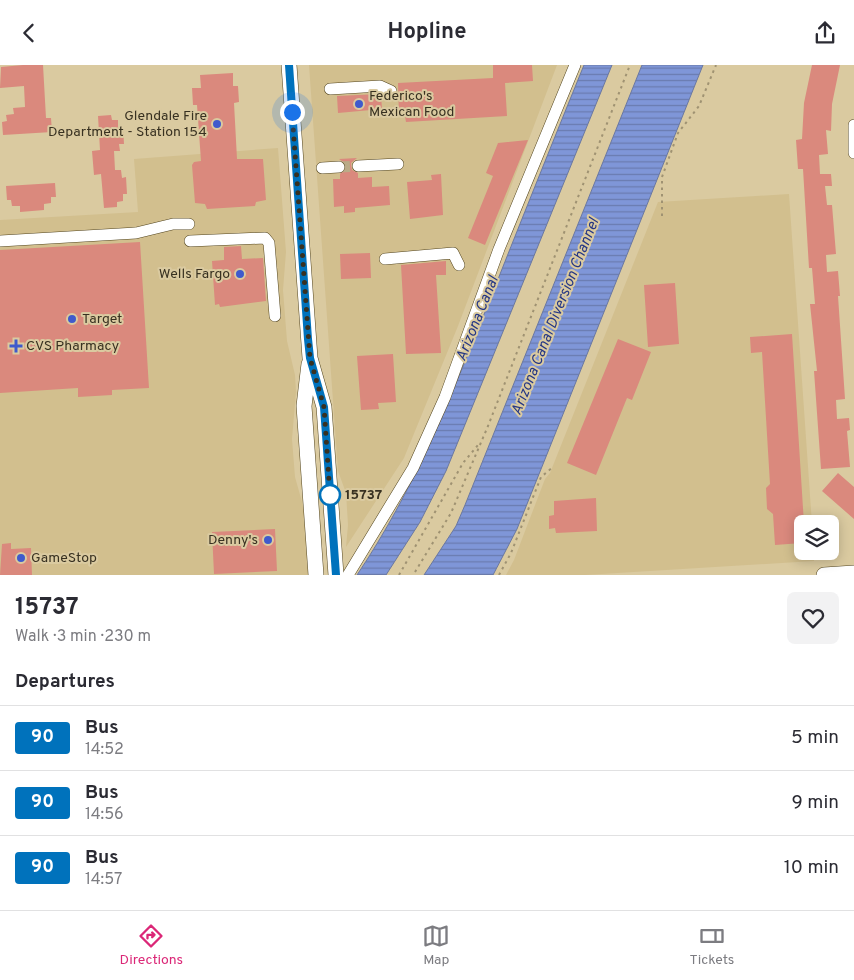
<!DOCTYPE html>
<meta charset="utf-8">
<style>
body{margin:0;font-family:Overpass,sans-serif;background:#f2f2f3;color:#2b2b33;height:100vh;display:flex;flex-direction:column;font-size:19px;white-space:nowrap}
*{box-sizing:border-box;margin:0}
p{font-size:16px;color:#7c7c81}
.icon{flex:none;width:28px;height:28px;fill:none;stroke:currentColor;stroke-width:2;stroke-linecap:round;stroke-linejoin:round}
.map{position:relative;height:510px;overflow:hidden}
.drawer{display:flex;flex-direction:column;background:#fff;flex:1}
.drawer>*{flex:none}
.badge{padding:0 10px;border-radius:4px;font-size:18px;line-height:32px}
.tools{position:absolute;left:794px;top:450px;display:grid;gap:10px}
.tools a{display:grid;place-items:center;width:45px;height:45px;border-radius:8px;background:#fff;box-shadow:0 2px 12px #0003;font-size:25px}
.you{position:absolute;width:25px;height:25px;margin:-12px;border:4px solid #fff;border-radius:50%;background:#1a73e8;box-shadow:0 0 0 8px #1a73e833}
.map>.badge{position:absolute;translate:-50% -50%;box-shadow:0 0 0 2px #fff}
h2{padding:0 15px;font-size:19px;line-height:45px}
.round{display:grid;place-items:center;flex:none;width:52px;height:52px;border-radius:8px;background:#f2f2f3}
.summary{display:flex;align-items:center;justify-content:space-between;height:85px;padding:0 15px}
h1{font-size:24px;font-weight:700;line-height:38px}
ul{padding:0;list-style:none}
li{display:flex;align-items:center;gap:15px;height:65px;padding:0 15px;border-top:1px solid #e1e1e2}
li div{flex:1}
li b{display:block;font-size:19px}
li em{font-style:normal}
li .badge{min-width:55px;font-weight:700;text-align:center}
header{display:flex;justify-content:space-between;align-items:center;height:65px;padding:0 15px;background:#fff;font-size:22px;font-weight:700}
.tabs{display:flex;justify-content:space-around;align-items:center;height:70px;border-top:1px solid #e1e1e2;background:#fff;font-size:14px;color:#7c7c81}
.tabs a{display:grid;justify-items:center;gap:2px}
.tabs .on{color:#db2777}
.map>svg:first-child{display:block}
.built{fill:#d2bf8e}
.water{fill:url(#water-rules);stroke:#6a78a1}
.building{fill:#da897d}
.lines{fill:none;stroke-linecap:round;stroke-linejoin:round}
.minor-tunnel{stroke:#baab87;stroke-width:11;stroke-dasharray:11 5.5;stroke-linecap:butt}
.minor-casing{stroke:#53451e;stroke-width:12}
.major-casing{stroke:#53451e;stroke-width:16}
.path{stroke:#9f9272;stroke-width:2;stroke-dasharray:2.5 4;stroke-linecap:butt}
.minor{stroke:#fff;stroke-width:11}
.major{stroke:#fff;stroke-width:15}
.line-casing{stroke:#fff;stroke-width:11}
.line{stroke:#0072bc;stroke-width:8}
.walk{stroke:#383121;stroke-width:5;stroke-dasharray:0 9}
.poi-dot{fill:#3f5acc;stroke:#dacaa0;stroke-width:2}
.stop-dot{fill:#fff;stroke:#0072bc;stroke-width:2.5}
.labels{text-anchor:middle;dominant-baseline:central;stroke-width:4;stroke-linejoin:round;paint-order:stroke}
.poi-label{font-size:14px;fill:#383121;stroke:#dacaa0;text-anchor:start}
.stop-label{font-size:14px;font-weight:bold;fill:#383121;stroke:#dacaa0;text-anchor:start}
.water-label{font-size:15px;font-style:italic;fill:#253784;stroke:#dacaa0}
</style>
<header><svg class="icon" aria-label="back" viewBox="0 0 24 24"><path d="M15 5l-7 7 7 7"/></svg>Hopline<svg class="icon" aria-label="share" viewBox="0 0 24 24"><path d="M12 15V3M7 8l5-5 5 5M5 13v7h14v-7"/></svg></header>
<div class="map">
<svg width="854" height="510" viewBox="0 0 854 510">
<defs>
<pattern id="water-rules" width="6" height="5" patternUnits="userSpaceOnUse" patternTransform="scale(1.25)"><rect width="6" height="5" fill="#7f96d8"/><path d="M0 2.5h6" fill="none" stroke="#697baf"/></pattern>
</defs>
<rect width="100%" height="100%" fill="#dacaa0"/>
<path class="built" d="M309,0H557L458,261L404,393L346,482L348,460L346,428L338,406Z
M278,83L286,187L283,225L287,276L295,310L296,327L292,374L295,412L304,444L309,510H0V155L138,147L134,94Z
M789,129L812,459H802V486H814V496L585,510H506L514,495L545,414L550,408L658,137Z"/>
<path class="water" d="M584,0H612L446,406L420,457L386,510H357C414,425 449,337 487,242C519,161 551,81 584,0Z
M642,0H703L517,464L493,510H424L456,461L465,440Z"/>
<path class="building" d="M23,0H43L46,53H51L52,67L3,70L2,57L7,56L6,50L14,49L13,43L25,42L24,21L0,23L1,2Z
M493,0H532L533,16L505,18L507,51L406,57L405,51H399L398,18L493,13Z
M812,0H840L832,39L831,66L826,65L828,89L819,90L820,109H831L832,121H825L827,140H832L836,189L826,190L827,207L838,206L840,231H838L845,334L836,335L837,354L849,353L850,365L847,366L850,402L821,404L814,306H817L810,239H815L812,203H809L803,104H798L796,75L802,74L804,38Z
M233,8V21H238L239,37L234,38L237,94H263L266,135L256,137L255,141L207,144L205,139L195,138L192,100L194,97L201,96L197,40H193L192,23H201L200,10Z
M379,29L381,30L382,44L338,48L337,31Z
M111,50L112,55H118V62H123L124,79H119L120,86H114L115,105H121L122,113L126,112L127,129H123V136L117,137V142L104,143L101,109L94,110L92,86L100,85L98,51Z
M528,75L485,180L468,173L493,111L486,108L498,78Z
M357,93L351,98L352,105L358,108V113L372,112V122L389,121L390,140L355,143V147L344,148V141L334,142L333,114H340V109L346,102L345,98L339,94Z
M441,109L443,150L410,154L407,117L432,115L431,110Z
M55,118L56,132H51V138L44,139V145L20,147V141H12L11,135H7L6,121Z
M140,177L149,323L112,325V330L78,332V323L0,328V185Z
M241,181L242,194L263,193L266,236L220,242L219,239L215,240L212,196L224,195V182Z
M370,188L371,213L341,214L340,189Z
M446,196V210H436L441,288L406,289L401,200Z
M675,218L679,279L648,282L644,220Z
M792,269L804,459H802V478L775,480L773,449L767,444L766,423L770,419L762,287L751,288L750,272Z
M618,274L651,287L632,335L627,333L596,410L567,398Z
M393,289L396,337L378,338L379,344L361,345L357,291Z
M838,408L854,422V454L822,426Z
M596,433L597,466L556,468L555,463L549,464V451L554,450V436Z
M275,464L277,506L214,509L212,467Z
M11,478V484L31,483L32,510H0L2,479Z"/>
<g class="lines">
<path class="minor-tunnel" d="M339,102L358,101"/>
<g class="minor-casing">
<path id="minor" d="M330,24L380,21L391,26
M854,60V88
M358,101L398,99
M322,103L339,102
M0,176L136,168L173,159H189
M190,176L265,173L269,178L275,251
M385,194L453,188L459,200
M348,510L413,403L445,332L499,184L575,0"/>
</g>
<g class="major-casing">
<path id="major" d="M289,0L310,293L324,342L336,510
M309,299L304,341L316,510
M824,510L854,508"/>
</g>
<path class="path" d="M662,151V112L678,68L699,41L716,0
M415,507L451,448L488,361L630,0
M399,510L463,398L478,380
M499,510L511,488L541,412L553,402"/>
<use href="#minor" class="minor"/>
<use href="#major" class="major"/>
</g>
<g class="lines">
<g class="line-casing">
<path id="line" d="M289,0L308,274L310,293L324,342L336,510"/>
</g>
<use href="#line" class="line"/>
<path class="walk" d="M292,47L310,293L324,342L330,430"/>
</g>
<g class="poi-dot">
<circle cx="359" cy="39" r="5"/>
<circle cx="217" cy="59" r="5"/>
<circle cx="240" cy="209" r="5"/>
<circle cx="72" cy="254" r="5"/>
<path d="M13.5 273.5h5v5h5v5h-5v5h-5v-5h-5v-5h5z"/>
<circle cx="268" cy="475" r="5"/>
<circle cx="21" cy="493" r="5"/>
</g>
<circle class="stop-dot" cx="330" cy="430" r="10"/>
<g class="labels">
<g class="poi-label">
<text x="369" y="31">Federico's<tspan x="369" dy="16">Mexican Food</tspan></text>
<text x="207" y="51" text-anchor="end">Glendale Fire<tspan x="207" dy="16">Department - Station 154</tspan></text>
<text x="230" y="209" text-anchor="end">Wells Fargo</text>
<text x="82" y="254">Target</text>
<text x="26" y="281">CVS Pharmacy</text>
<text x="258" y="475" text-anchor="end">Denny's</text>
<text x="31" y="493">GameStop</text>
</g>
<g class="stop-label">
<text x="345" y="430">15737</text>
</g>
<g class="water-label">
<text transform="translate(556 252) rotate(-68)">Arizona Canal Diversion Channel</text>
<text transform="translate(478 254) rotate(-68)">Arizona Canal</text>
</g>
</g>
</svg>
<div class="tools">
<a><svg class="icon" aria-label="layers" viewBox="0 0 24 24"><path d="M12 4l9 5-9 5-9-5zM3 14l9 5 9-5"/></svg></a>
</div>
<div class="you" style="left:292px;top:47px"></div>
</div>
<section class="drawer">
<div class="summary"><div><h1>15737</h1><p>Walk · 3 min · 230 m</p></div><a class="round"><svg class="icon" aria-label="heart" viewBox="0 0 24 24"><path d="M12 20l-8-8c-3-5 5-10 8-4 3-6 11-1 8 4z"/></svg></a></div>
<h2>Departures</h2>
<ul>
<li><span class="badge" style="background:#0072bc;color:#fff">90</span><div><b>Bus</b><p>14:52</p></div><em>5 min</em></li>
<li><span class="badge" style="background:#0072bc;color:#fff">90</span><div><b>Bus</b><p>14:56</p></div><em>9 min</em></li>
<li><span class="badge" style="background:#0072bc;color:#fff">90</span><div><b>Bus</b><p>14:57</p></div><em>10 min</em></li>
</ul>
</section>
<nav class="tabs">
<a class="on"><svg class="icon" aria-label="directions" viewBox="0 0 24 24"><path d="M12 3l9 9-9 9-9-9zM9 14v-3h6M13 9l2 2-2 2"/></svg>Directions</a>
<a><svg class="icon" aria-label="map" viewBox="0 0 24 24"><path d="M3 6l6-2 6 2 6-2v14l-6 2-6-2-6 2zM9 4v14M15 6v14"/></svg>Map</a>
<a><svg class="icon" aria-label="tickets" viewBox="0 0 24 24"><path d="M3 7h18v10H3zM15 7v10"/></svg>Tickets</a>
</nav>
